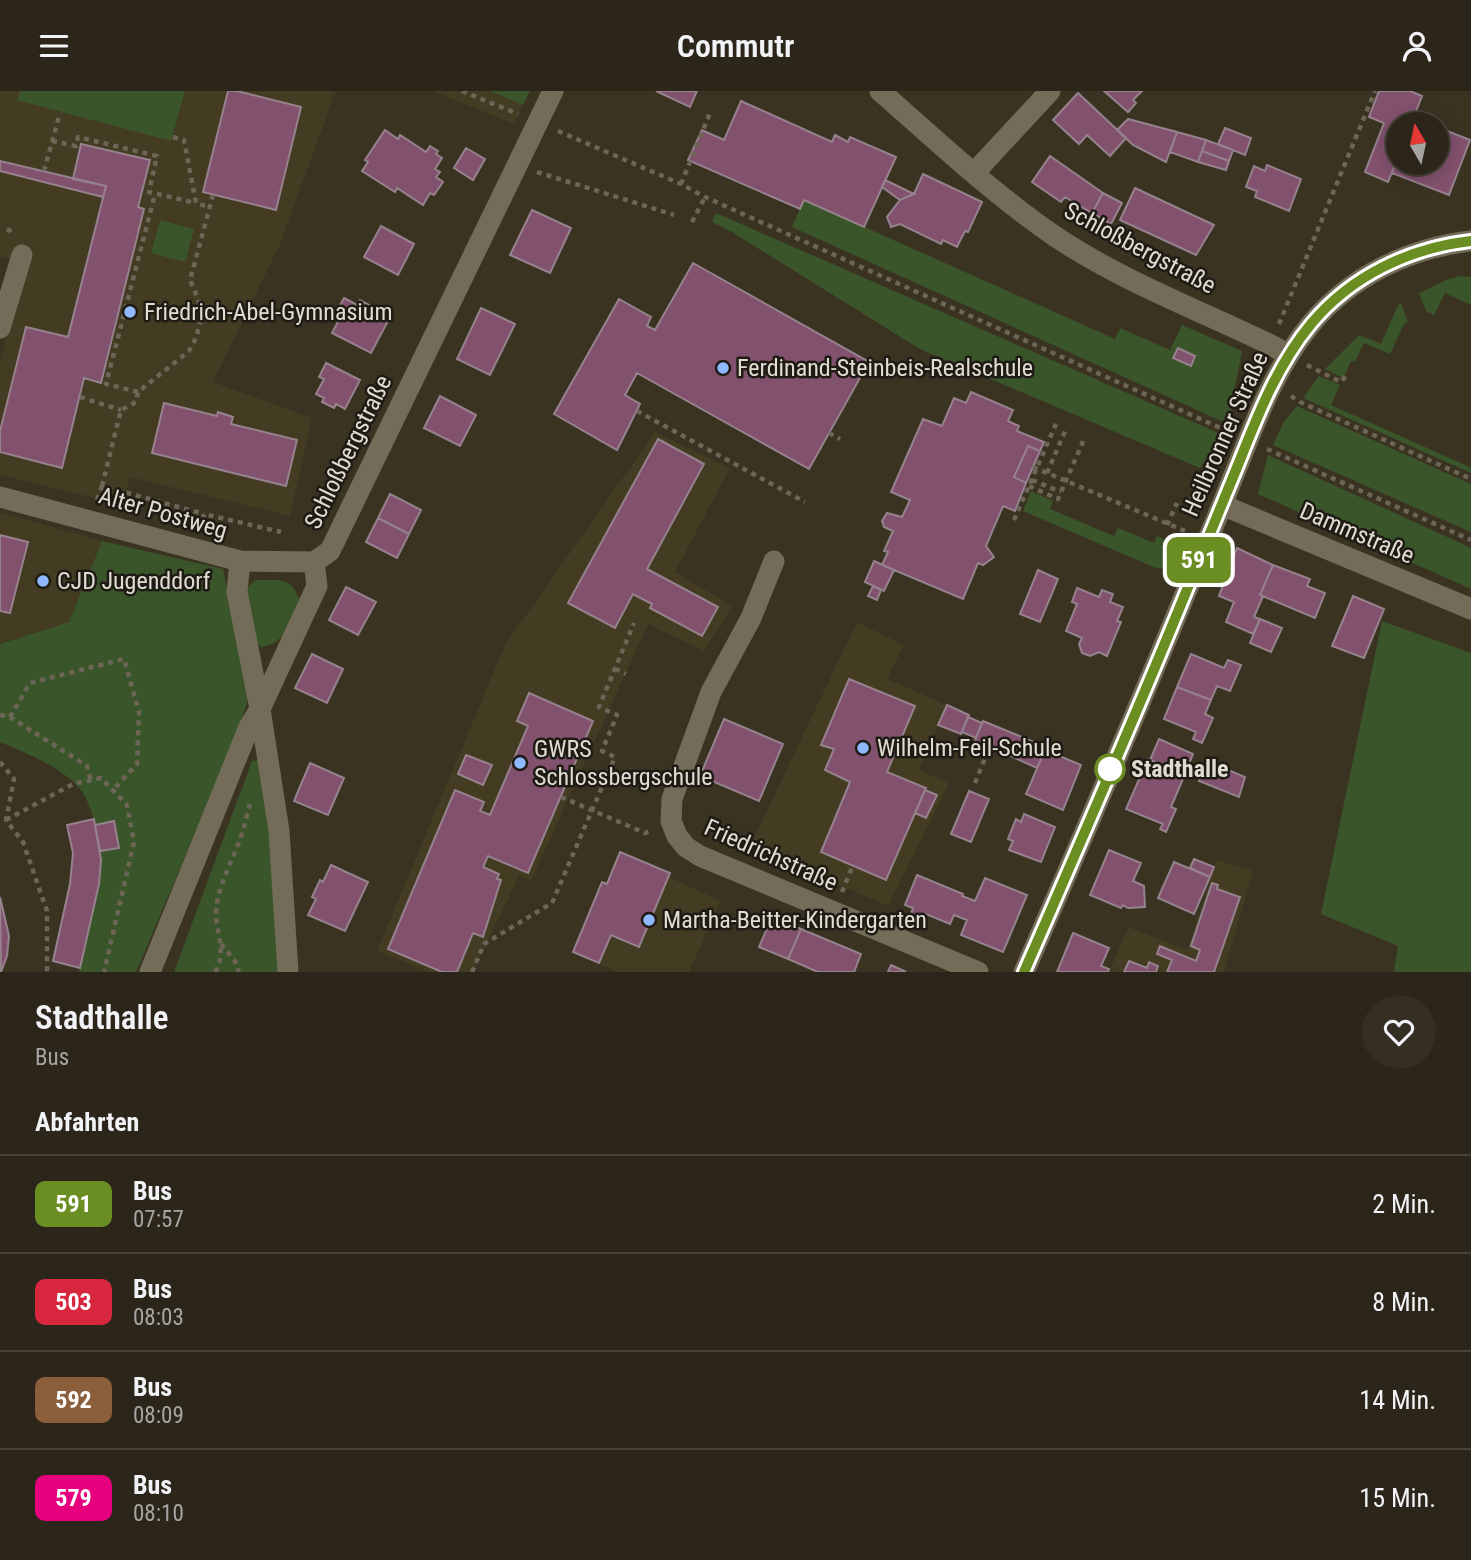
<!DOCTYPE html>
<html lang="de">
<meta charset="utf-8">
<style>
body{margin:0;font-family:"Roboto Condensed",sans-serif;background:#342e23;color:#f1f3f6;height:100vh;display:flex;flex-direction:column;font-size:26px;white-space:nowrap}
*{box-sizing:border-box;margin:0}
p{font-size:23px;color:#a6a5a2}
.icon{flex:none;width:38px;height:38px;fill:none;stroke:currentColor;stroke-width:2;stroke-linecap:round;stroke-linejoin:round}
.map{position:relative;height:881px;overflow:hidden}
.panel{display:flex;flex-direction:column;background:#2c261a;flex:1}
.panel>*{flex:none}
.badge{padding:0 14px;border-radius:10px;font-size:24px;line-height:46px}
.needle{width:46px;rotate:351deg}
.fabs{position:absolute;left:1386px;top:21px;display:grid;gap:14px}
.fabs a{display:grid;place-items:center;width:63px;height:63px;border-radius:50%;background:#2c261a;box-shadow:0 4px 18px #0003,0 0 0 2px #484339;font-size:35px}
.map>.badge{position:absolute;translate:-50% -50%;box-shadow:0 0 0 4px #fff}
h2{padding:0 35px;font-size:26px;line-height:63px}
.round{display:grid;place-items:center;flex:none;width:74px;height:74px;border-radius:37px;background:#342e23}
.headline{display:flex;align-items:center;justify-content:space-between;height:119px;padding:0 35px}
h1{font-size:33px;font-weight:600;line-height:52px}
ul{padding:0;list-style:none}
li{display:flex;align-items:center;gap:21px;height:98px;padding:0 35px;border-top:2px solid #484339}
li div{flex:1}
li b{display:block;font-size:26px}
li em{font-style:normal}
li .badge{min-width:77px;font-weight:700;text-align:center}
header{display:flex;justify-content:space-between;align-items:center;height:91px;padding:0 35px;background:#2c261a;font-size:32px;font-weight:600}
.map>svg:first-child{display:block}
.built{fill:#443b23}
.green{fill:#3b552b}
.building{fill:#82516e;stroke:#96828d;stroke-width:2}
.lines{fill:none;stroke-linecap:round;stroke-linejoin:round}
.path{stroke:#6d6657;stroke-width:4.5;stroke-dasharray:5 5;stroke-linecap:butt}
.minor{stroke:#736c59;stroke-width:21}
.line-casing{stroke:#fff;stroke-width:16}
.line{stroke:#6b8e23;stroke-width:10}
.poi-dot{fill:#8fb8fd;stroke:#1e1b14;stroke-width:2.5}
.stop-dot{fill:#fff;stroke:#6b8e23;stroke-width:3.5}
.labels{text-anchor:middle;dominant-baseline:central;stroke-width:5;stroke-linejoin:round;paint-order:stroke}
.street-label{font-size:24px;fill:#e1dcd2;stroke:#1e1b14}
.poi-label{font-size:24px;fill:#e1dcd2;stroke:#1e1b14;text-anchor:start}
.stop-label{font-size:24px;font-weight:bold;fill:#e1dcd2;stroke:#1e1b14;text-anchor:start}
</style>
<header><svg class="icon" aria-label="menu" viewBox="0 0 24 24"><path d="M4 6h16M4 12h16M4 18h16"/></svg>Commutr<svg class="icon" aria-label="person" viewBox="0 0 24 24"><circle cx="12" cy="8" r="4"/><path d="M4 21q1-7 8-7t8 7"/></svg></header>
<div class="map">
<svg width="1471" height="881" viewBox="0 0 1471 881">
<rect width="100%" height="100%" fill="#3a3322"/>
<path class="built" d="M0,0H336L280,153L213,291L312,327L290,425L130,386L123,414L0,384V269L27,173L0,166Z
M433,0H490L523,14L514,33Z
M655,341L730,377L675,481L732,515L704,560L648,533L531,790L519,785L473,881H429L377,860L505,554Z
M0,421L102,450L69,531L0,553Z
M857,531L904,554L887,588L947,614L919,679L949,692L888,815L750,755Z
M620,761L670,782L669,786L721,810L689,881H617L573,861L602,791L607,792Z
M1217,769L1253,780L1224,881H1109L1128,836L1187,859Z"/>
<path class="green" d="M20,0H185L171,50L17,9Z
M490,0H530L523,14Z
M804,109L1115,248L1120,237L1170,259L1182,234L1242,260L1228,333L792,136Z
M716,122L1223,344L1200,377L920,258L732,141L712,131Z
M160,129L194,138L185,171L151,162Z
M1460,185L1471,186V214L1445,202L1434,224L1426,220L1419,202L1446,189Z
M1401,212L1408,231L1404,233L1390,263L1364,252L1355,271L1351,270L1343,287L1325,278L1359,244L1381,253L1398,214Z
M1319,285L1340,294L1331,314L1463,373L1471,377V382L1303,307Z
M1297,315L1471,393V441L1273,354L1283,332Z
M1268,364L1471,457V498L1258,403Z
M1031,400L1053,410L1050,418L1114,445L1118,437L1154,452L1157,445L1175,453L1162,477H1156L1023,420Z
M102,450L223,478L248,608L236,646L136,881H79L99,793L100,760L119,756L114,731L95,734C93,724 87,706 80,698C61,676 27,662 0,651V553L69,531Z
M255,489C276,490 291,484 299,508C289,530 288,552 261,556L253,548L246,498Z
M1382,530L1471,562V881H1394L1398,855L1321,823Z
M259,669L272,764L281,881H174L252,670Z"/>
<path class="building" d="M228,0H237L301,16L276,119L203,101Z
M656,0H697L690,16Z
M1104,0H1142L1133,9L1136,12L1128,21Z
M1379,0H1410L1422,5L1411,33H1398V66L1388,91L1365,81L1384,32L1369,26Z
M1078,2L1126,47L1110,65L1087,44L1079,53L1053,29Z
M741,10L832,51L835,44L848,51L850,46L896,66L864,136L804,109L800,118L688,69L702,39L724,49Z
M1414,27L1425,31L1430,33H1411Z
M1128,28L1177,41L1166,71L1133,54L1117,39Z
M1437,36L1470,49L1449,104L1392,82L1398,66V72H1437Z
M1225,37L1251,47L1245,64L1218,53Z
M385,39L398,48L400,44L426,61L430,55L438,60L436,63L442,67L435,78L440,81L436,86L443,91L434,104L430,102L423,114L397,97L395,101L362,80L368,71L365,69Z
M1177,41L1206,49L1198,71L1170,61Z
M1206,49L1233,59L1229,70L1202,60Z
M81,53L150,69L138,116L144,118L101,292L84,287L62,377L0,361V340L26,236L68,246L106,95L73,88Z
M466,57L485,68L473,89L454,77Z
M1202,60L1229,70L1226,79L1198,71Z
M1050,65L1103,102L1092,122L1065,106L1061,111L1032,91Z
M0,70L106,95L103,106L0,80Z
M1267,74L1301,88L1289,120L1255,106L1257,100L1246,96L1254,75L1265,80Z
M923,83L982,111L968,141L965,140L957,156L943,149L941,153L900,133L891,136L887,126L900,109L914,103Z
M885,89L914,103L900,109L882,96Z
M1135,97L1214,134L1196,164L1120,129Z
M1103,102L1122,112L1111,133L1092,122Z
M532,119L571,137L550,182L510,164Z
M381,135L414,153L398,184L364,166Z
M693,172L869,271L809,378L637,282L625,304L640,313L617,359L554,323L619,208L651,226L647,235L655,239Z
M344,207L357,214L360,209L380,220L378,225L388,230L371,262L332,242L340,227L335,224Z
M481,217L515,233L490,284L457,268Z
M1178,257L1195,265L1191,275L1173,267Z
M326,272L360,289L345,318L336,313L334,317L322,311L324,307L316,303L324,288L319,286Z
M971,301L1013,319L1008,330L1019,335L1017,340L1044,351L1040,360L1028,355L1014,386L1026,392L1015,420L1003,415L986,455L994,466L983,474L978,472L963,508L882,474L888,461L884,460L893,440L884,436L882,430L887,422L902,426L910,409L891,401L923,328L942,335L954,307L966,312Z
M440,305L476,324L460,355L424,337Z
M164,312L217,325L218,321L233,326L231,333L297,349L286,395L152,362Z
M658,348L704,373L647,478L718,516L702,545L650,517L652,513L633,503L615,537L568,512Z
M1028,355L1040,360L1026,392L1014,386Z
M1193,401L1200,405L1197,411L1190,408Z
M390,403L421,419L409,443L378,427Z
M378,427L409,443L397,467L366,451Z
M0,444L28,451L10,522L0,520Z
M1237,457L1273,474L1260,504L1263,505L1254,526L1260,528L1253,543L1226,531L1234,511L1219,505Z
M874,470L894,479L884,500L865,491Z
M1273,474L1310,488L1307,495L1325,502L1315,527L1260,504Z
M1038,479L1058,488L1040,531L1020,523Z
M873,495L881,499L877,509L868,505Z
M346,496L376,511L358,544L329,529Z
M1077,497L1099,506L1102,499L1113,503L1110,511L1123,516L1117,530L1121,531L1107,565L1099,561L1090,565L1082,562L1079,553L1082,547L1066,540L1077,513L1072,511Z
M1353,505L1384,518L1364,567L1332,555Z
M1260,528L1282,537L1271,561L1250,552Z
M312,563L343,578L327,612L295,597Z
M1191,563L1224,577L1228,569L1241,574L1230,600L1217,595L1211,609L1177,596Z
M849,588L915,615L887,681L926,697L886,789L821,761L850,691L825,679L834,658L821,654Z
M1177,596L1211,609L1205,623L1213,627L1202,652L1193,648L1196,641L1164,628Z
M529,602L593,630L528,782L488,765L483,776L499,783L497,788L501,789L483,846L473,842L457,881H442L388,858L455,699L484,711L480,720L490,724L528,635L517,630Z
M947,614L969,624L961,643L938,634Z
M968,626L982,632L976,647L962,641Z
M724,628L783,653L759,710L700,685Z
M983,630L1046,656L1037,677L975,649Z
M1159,648L1193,663L1185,683L1150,669Z
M1045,659L1081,674L1063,719L1026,703Z
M466,664L492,674L483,694L458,683Z
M1148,668L1185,683L1171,716L1176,718L1166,741L1160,738L1163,733L1126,718Z
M1207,670L1245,686L1239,706L1199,690Z
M310,672L344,687L328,724L294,710Z
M925,699L937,704L926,727L915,722Z
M969,700L989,708L971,751L951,743Z
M1024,723L1055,736L1041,771L1009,759L1013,750L1008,748L1016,728L1021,731Z
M94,728L101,769L99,793L80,877L53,870L70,793L73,762L67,734Z
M114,730L119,757L100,760L95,734Z
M1109,759L1141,772L1133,790L1144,795L1145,816L1128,817L1123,814L1121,817L1090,804Z
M620,761L670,782L639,856L611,844L599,872L573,861L602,791L607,793Z
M1194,768L1214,776L1210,786L1190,777Z
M1174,771L1210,786L1194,823L1158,807Z
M331,774L368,791L345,840L308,824L316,808L312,806L320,789L323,791Z
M917,784L963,803L962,805L975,810L985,787L1027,804L1003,861L961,844L967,829L954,824L950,833L926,823L924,828L911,823L913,817L905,814Z
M1212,792L1218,794L1217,798L1240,806L1214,881H1167L1172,869L1157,863L1160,855L1196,870L1200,859L1191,855Z
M0,806L9,845L7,865L1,881Z
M772,826L801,838L788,868L759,856Z
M801,838L861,863L854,881H818L788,868Z
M1073,842L1109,857L1101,875L1109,878L1108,881H1057Z
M1129,870L1147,877L1149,871L1158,875L1156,881H1124Z
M891,874L906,881H888Z"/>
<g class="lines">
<path class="path" d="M462,0L518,23
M558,40L681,93L705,106L1227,340
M173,46L184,49L196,112L209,116
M52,50L76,55L78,46L157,65L149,101L196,112
M44,80L60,22
M537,81L674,124
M681,93L710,22
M692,131L705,106
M7,138L16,143
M1279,233L1375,0
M1307,274L1341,291L1347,283
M138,301L106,293L155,103
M1291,305L1300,311L1471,388
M80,306L121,319
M637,320L805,411
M829,342L840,348
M1267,358L1471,449
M1033,376L1185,440
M1047,382L1066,338
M1032,389L1061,401
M102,395L121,319L136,311L138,301L189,260L196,247L202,225L198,208L190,189L213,104
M1029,395L1058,408L1085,346
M97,409L102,395L204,423
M1014,429L1056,333
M1167,434L1177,412
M201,438L204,423L281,441
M615,578L626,583
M0,624L10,626L87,675L91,690
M10,626L30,592L124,568L139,621L137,673L113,699
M0,671L14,688L6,729L23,751L47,820V881
M975,692L990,655
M561,706L645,742L651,740
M6,729L73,693L101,687L127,714L134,751L104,881
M842,801L853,774
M221,853L235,870L239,881
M215,881C227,864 216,841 216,822C217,795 233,770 241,745C245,734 247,723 250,713
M472,881L484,853L552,812L615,666L602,660L617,624L599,616L634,532"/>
<path class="minor" d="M880,0C936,49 994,104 1056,146C1120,189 1201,220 1271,254L1289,264
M974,82L1050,0
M0,237L22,164
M0,406L240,470L314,471
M1222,414L1471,518
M240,470L237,501L260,618L279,740L288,881
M774,470L751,527L711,601L672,708L671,730L677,745L686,756L700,765L978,881
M314,471L330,460L553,0
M150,881L249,636L260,618L317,495L314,471
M1024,881C1079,755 1134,628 1186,501C1204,459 1221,416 1238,374C1257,326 1277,274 1311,233C1351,185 1409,157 1471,150"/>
</g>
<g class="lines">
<g class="line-casing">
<path id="line" d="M1024,881C1079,755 1134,629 1186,501C1203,459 1221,416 1238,374C1257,326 1277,274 1311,233C1351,185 1409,157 1471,150"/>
</g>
<use href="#line" class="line"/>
</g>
<g class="poi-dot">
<circle cx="130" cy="221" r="7"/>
<circle cx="723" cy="277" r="7"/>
<circle cx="43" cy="490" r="7"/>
<circle cx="863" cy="657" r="7"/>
<circle cx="520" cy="672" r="7"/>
<circle cx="649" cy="829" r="7"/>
</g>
<circle class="stop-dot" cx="1110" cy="678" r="14"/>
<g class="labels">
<g class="street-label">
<text transform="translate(1140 157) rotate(28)">Schloßbergstraße</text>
<text transform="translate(1225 343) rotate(-66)">Heilbronner Straße</text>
<text transform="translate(348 361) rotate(-64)">Schloßbergstraße</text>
<text transform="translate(163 422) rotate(16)">Alter Postweg</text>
<text transform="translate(1357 442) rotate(23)">Dammstraße</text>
<text transform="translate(771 764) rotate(24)">Friedrichstraße</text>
</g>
<g class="poi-label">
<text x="144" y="221">Friedrich-Abel-Gymnasium</text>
<text x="737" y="277">Ferdinand-Steinbeis-Realschule</text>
<text x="57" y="490">CJD Jugenddorf</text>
<text x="877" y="657">Wilhelm-Feil-Schule</text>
<text x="534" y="658">GWRS<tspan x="534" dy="28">Schlossbergschule</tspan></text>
<text x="663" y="829">Martha-Beitter-Kindergarten</text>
</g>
<g class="stop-label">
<text x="1131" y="678">Stadthalle</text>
</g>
</g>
</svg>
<div class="fabs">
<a><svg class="needle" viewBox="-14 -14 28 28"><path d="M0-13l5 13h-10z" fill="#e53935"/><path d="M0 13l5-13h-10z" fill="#a6a5a2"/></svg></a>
</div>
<b class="badge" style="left:1199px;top:469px;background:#6b8e23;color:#fff">591</b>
</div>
<section class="panel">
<div class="headline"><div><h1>Stadthalle</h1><p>Bus</p></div><a class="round"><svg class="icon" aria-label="heart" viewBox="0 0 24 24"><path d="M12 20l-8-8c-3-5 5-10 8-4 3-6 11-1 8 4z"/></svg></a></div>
<h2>Abfahrten</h2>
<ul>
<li><span class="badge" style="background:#6b8e23;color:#fff">591</span><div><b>Bus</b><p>07:57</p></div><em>2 Min.</em></li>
<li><span class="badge" style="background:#d7263d;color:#fff">503</span><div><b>Bus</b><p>08:03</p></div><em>8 Min.</em></li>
<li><span class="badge" style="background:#8b5e3c;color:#fff">592</span><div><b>Bus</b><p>08:09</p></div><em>14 Min.</em></li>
<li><span class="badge" style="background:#e6007e;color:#fff">579</span><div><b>Bus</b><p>08:10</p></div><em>15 Min.</em></li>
</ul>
</section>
